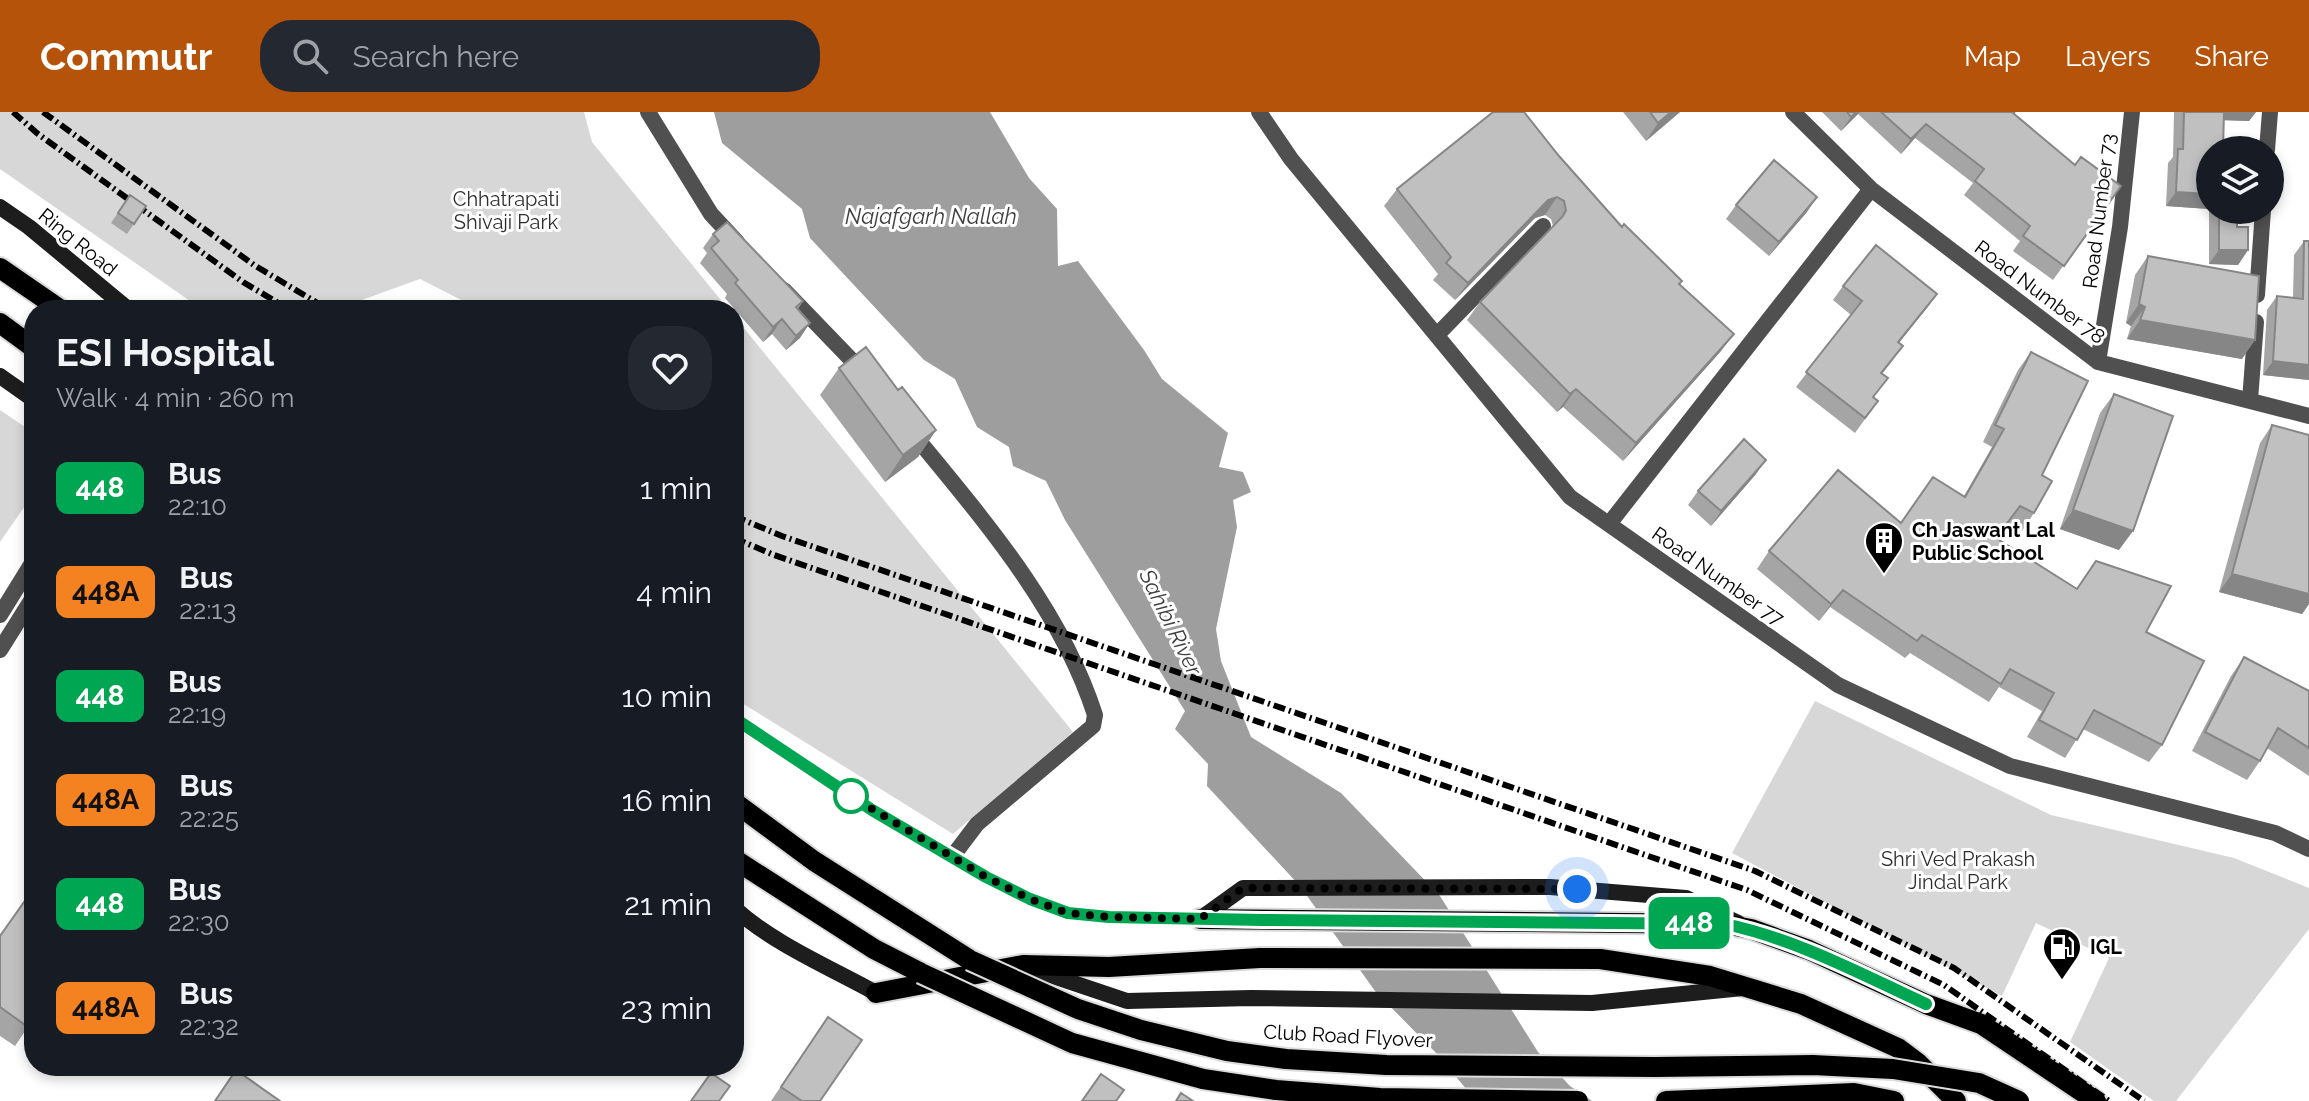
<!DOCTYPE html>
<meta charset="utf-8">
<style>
body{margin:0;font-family:Raleway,sans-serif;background:#242831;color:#f1f3f6;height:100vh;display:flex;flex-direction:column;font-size:30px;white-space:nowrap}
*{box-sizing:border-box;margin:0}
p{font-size:26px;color:#9ea1a6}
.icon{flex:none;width:44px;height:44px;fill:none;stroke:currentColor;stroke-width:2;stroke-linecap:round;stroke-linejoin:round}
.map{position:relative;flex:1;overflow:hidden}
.sheet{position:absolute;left:24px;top:188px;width:720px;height:776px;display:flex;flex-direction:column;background:#171b24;border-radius:32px;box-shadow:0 4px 12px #0003}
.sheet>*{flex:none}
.badge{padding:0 16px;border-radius:12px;font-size:28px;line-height:52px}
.tools{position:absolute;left:2196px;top:24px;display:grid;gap:16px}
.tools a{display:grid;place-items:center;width:88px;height:88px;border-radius:50%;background:#171b24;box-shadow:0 4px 12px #0003;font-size:40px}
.you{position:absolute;width:40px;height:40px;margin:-20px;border:6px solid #fff;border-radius:50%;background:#1a73e8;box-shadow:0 0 0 12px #1a73e833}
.map>.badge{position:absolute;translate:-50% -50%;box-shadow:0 0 0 4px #fff}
.round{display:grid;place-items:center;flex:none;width:84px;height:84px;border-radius:32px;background:#242831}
.overview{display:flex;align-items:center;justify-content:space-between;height:136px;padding:0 32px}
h1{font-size:38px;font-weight:700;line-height:60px}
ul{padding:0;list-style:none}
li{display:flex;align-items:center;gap:24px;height:104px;padding:0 32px}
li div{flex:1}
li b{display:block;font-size:30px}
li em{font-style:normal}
li .badge{min-width:88px;font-weight:700;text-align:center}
header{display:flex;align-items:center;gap:48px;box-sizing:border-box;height:112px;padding:0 40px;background:#b45309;color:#fff}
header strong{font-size:38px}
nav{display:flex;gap:44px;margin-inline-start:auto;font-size:28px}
.search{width:560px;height:72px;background:#242831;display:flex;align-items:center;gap:20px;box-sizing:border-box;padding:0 28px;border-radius:32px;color:#9ea1a6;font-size:30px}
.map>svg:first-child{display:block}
.green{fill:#d7d7d7}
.water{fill:#9e9e9e}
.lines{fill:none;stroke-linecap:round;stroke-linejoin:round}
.primary-casing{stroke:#dbdbdb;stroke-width:24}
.minor{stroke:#505050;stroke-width:16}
.tertiary{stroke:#505050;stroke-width:16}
.secondary{stroke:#1d1d1d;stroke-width:16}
.primary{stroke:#000;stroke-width:20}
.rail{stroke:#000;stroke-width:6;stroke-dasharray:12 4 2 4;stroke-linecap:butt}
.primary-bridge-casing{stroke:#dbdbdb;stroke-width:24;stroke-linecap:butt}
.primary-bridge{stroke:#000;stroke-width:20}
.wall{fill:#a5a5a5}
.shaded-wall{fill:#868686}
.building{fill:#c0c0c0;stroke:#868686;stroke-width:2}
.line-casing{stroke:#fff;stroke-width:18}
.line{stroke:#00a651;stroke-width:12}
.walk{stroke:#000;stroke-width:8;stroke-dasharray:0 14.4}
.stop-dot{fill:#fff;stroke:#00a651;stroke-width:4}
.labels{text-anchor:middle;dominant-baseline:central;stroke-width:6;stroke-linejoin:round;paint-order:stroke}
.park-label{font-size:20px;fill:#2e2e2e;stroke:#fff}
.street-label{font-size:20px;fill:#000;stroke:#fff}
.poi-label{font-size:20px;font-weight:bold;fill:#000;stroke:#fff;text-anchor:start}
.water-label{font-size:22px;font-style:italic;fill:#3f3f3f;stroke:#fff}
</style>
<header>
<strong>Commutr</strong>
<div class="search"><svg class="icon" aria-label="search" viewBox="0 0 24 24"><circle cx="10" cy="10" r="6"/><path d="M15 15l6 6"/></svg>Search here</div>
<nav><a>Map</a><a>Layers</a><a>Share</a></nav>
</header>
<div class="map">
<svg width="2309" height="989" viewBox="0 0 2309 989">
<rect width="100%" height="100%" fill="#fff"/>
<path class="green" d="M0,0H584L592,30L729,198H481L420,167L334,198H203L0,57Z
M734,204L1073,620L953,722L734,586Z
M0,298L34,321V381L0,430Z
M1815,589L2051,703L2234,746L2309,776V817L2176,989H2154L2070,930L2109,846L2036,811L2002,884L1732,741Z"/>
<path class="water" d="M714,0H990L1029,66L1057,97L1058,154L1078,149L1144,238L1162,267L1228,321L1219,355L1243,360L1251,380L1233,388L1237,415L1216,517L1221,549L1251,625L1341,681L1440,784L1538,940L1570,974L1592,989H1476L1439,944L1375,879L1300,774L1207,674L1208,652L1175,617L1185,599L1065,408L1046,369L1013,354L1009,335L977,315L955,267L924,248L810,126L802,97L722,31Z"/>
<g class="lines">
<g class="primary-casing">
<path id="primary" d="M0,156L61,198
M0,211L34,236
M734,690L814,749L970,848
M734,747L874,837L921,861
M1200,807L1725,812L1751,817L1809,838L1926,892L1981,912L2096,989
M876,881L1023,853L1109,855L1260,846L1600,847L1710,864L1801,892L1898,936L1918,951L1956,989
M1666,989L1854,981L1894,989"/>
</g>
<path class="minor" d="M648,0L711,102L737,130
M1259,0L1291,47L1570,385L1838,573L2010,654L2275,721L2309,737
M1793,0L1871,77L2098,250L2309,304
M2267,38L2270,0
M784,178L865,262
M2257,183L2263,98
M1437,223L1543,114
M2098,250L2120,115L2132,0
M2250,288L2256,210
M910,318C981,405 1060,494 1095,603L1093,614L977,712L952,745
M1609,412L1871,77"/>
<path class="tertiary" d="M0,503L34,448
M0,538L34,484"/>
<path class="secondary" d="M0,95L29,115L129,198
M0,264L34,288
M734,606L872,698L986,765L1030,787L1068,801L1109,805L1200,807L1243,776L1550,775L1686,786L1738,811
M734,796C774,832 829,855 876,881
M1032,857L1127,889L1251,886L1592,891L1743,876"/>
<use href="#primary" class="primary"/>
<path class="rail" d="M13,0L38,22L243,170L290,198
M43,0L254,153L329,198
M734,404L782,424L1755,759L1954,856L2144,989
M734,426L774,443L1747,778L1944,873L2109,989"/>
<g class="primary-bridge-casing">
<path id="primary-bridge" d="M970,848L1078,897L1141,918L1227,939L1286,947L1386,953L1655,955L1813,953L1893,957L1979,971L2019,989
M921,861L1072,931L1203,967L1276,978L1380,986L1578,989"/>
</g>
<use href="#primary-bridge" class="primary-bridge"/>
</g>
<path class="wall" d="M1623,0H1680L1646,29Z
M1822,0H2015L2014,2L2075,53L2121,74L2053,168L2013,139L2020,129L1964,83L1973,71L1915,26L1901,42L1858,2L1841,19Z
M2174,0H2256L2249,9L2224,8L2210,38V98H2253L2252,100L2237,99V115L2248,138L2238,153L2209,152V97L2166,94L2168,51L2173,45Z
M1559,44L1622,115L1679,173L1721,239L1623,349L1563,295L1557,300L1467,208L1480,190L1553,114L1551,107L1545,103L1535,106L1455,188L1433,168L1438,162L1384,94L1397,77Z
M130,83L146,94L127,122L111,111Z
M1736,93L1807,100L1769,144L1726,107Z
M713,122L803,189L798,197L800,226L786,238L772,222L763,230L725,186L727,182L700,151L707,141L703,136Z
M2304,129H2309V268L2263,263L2267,198L2277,184L2293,186L2294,143Z
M2148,144L2242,247L2127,227L2131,214L2126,211L2135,163Z
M1843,174L1937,182L1899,231L1893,248L1882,262L1874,286L1878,289L1855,321L1796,275L1851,203L1833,188Z
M2031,240L2042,363L2034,401L2022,419L2008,411L1996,426L2077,477L2096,449L2146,520L2162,633L2149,650L2083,617L2065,646L2027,625L2042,599L1999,575L1989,590L1910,541L1905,546L1830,495L1819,509L1757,457L1769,439L1901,411L1964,384L1992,335L1983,330L2018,258Z
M839,256L898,278L936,318L918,345L885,370L820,283Z
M2114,282L2119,438L2060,417L2100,301Z
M2272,313L2309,323V492L2302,502L2219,480L2260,331Z
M1756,362L1711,414L1688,393L1698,379Z
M2244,545L2309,579V664L2267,636L2260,649L2247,668L2192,639L2231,564Z
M0,824L34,906L15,934L0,924Z
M828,905L820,989H771Z"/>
<path class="shaded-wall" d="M1671,0H1680L1646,29L1658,11Z
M1856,0H1860L1841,19L1851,5Z
M2220,0H2256L2249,9L2215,8Z
M1926,12L1915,26L1901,42L1911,27Z
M2176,80L2210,82V96L2209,97L2166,94Z
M1557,85L1545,103L1535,106L1455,188L1468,171L1548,88Z
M1817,85L1807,100L1769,144L1779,130Z
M2219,138H2248L2238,153L2209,152Z
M1937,182L1927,196L1888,244L1898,230Z
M2139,192L2145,195L2131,214L2126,211Z
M782,207L772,222L763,230L773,215Z
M2140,208L2255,228L2242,247L2127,227Z
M810,211L800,226L786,238L796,224Z
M1734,222L1721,239L1623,349L1636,331Z
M2273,249L2309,253V268L2263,263Z
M1576,277L1563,295L1557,300L1570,282Z
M936,318L918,345L885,370L903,343Z
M1766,348L1756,362L1711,414L1721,399Z
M2073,398L2133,419L2119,438L2060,417Z
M2232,462L2309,482V492L2302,502L2219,480Z
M1843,478L1830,495L1819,509L1831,492Z"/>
<path class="building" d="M1493,0H1524L1559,44L1622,115L1624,112L1682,169L1679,172L1734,222L1636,331L1576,277L1570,282L1480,190L1563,104L1566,98L1564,89L1557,85L1548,88L1468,171L1446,151L1451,145L1397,77Z
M1650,0H1671L1658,11Z
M1847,0H1856L1851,5Z
M1881,0H2015L2013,1L2075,53L2081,45L2121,74L2064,154L2023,124L2030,114L1975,69L1984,57L1926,12L1911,27Z
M2184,0H2224L2223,38H2210V82L2176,80L2178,37H2183Z
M1774,48L1817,85L1779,130L1736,93Z
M130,83L146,94L134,112L118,101Z
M2219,98H2237V115H2248V138H2219Z
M727,110L803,189L796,195L810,211L796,224L782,207L773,215L735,171L738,168L711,136L719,129L713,122Z
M2304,129H2309V253L2273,249L2277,184L2303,187Z
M1876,133L1937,182L1898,230L1903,234L1881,261L1888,266L1873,285L1878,289L1865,306L1806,260L1862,189L1843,174Z
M2148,144L2259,164L2255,228L2140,208L2145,195L2139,192Z
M866,235L898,278L902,275L936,318L903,343L839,256Z
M2031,240L2088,269L2042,363L2052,369L2034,401L2020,394L1996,426L2077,477L2096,449L2171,474L2146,520L2204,549L2162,633L2094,598L2077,628L2039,608L2054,581L2010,557L2001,572L1922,523L1917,529L1843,478L1831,492L1769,439L1838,358L1901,411L1933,365L1965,385L2004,317L1995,313Z
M2114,282L2173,304L2133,419L2073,398Z
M2272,313L2309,323V482L2232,462Z
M1744,327L1766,348L1721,399L1698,379Z
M2244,545L2309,579V636L2278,616L2260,649L2205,620Z
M34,776V906L28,915L0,895V824Z
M828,905L862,928L820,989H802L781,975Z
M236,958L280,989H215Z
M711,961L730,974L719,989H691Z
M1101,962L1124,978L1116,989H1082Z
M1181,981L1193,989H1176Z"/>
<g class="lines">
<g class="line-casing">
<path id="line" d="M734,606L872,698L986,765L1030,787L1068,801L1109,805L1262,808L1725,812C1796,827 1861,862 1926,892"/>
</g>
<use href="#line" class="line"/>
<path class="walk" d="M851,684L849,683L986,765L1030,787L1068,801L1109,805L1200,807L1243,776L1577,777"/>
</g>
<defs>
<g id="building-pin" transform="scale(2)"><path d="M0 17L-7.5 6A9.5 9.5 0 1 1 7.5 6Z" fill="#000" stroke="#fff"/><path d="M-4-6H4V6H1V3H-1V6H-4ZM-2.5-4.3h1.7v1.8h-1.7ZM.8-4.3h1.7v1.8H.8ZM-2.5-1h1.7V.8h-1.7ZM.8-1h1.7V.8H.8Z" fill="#fff"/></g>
<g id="fuel-pin" transform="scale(2)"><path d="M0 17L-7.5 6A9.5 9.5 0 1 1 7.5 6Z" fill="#000" stroke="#fff"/><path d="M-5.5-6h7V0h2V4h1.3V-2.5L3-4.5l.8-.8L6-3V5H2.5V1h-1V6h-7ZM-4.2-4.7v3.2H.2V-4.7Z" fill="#fff"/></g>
</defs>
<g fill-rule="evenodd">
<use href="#building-pin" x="1884" y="429"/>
<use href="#fuel-pin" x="2062" y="835"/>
</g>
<circle class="stop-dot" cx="851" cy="684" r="16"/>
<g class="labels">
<g class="park-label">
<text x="506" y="87">Chhatrapati<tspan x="506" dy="23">Shivaji Park</tspan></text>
<text x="1958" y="747">Shri Ved Prakash<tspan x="1958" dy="23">Jindal Park</tspan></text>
</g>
<g class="street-label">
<text transform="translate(2099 99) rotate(-83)">Road Number 73</text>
<text transform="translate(78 130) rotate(39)">Ring Road</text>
<text transform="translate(2040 180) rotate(37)">Road Number 78</text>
<text transform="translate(1718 464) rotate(35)">Road Number 77</text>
<text transform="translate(1348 924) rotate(3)">Club Road Flyover</text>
</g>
<g class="poi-label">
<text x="1912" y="418">Ch Jaswant Lal<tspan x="1912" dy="23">Public School</tspan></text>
<text x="2090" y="835">IGL</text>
</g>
<g class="water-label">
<text x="931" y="104">Najafgarh Nallah</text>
<text transform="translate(1171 510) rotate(64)">Sahibi River</text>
</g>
</g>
</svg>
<div class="tools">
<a><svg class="icon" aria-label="layers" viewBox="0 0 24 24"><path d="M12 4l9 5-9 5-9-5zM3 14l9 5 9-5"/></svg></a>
</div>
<div class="you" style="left:1577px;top:777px"></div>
<b class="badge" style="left:1689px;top:811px;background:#00a651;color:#fff">448</b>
<section class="sheet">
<div class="overview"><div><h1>ESI Hospital</h1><p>Walk · 4 min · 260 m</p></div><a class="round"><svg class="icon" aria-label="heart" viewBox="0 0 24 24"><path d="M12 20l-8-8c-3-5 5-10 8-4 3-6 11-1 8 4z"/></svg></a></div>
<ul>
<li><span class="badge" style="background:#00a651;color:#fff">448</span><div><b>Bus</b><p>22:10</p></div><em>1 min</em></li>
<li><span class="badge" style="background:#f58220;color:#111">448A</span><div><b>Bus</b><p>22:13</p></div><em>4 min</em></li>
<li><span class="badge" style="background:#00a651;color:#fff">448</span><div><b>Bus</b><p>22:19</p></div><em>10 min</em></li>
<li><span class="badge" style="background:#f58220;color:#111">448A</span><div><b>Bus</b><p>22:25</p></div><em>16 min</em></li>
<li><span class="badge" style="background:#00a651;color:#fff">448</span><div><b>Bus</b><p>22:30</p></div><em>21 min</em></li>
<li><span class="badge" style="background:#f58220;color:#111">448A</span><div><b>Bus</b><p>22:32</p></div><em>23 min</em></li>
</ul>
</section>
</div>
